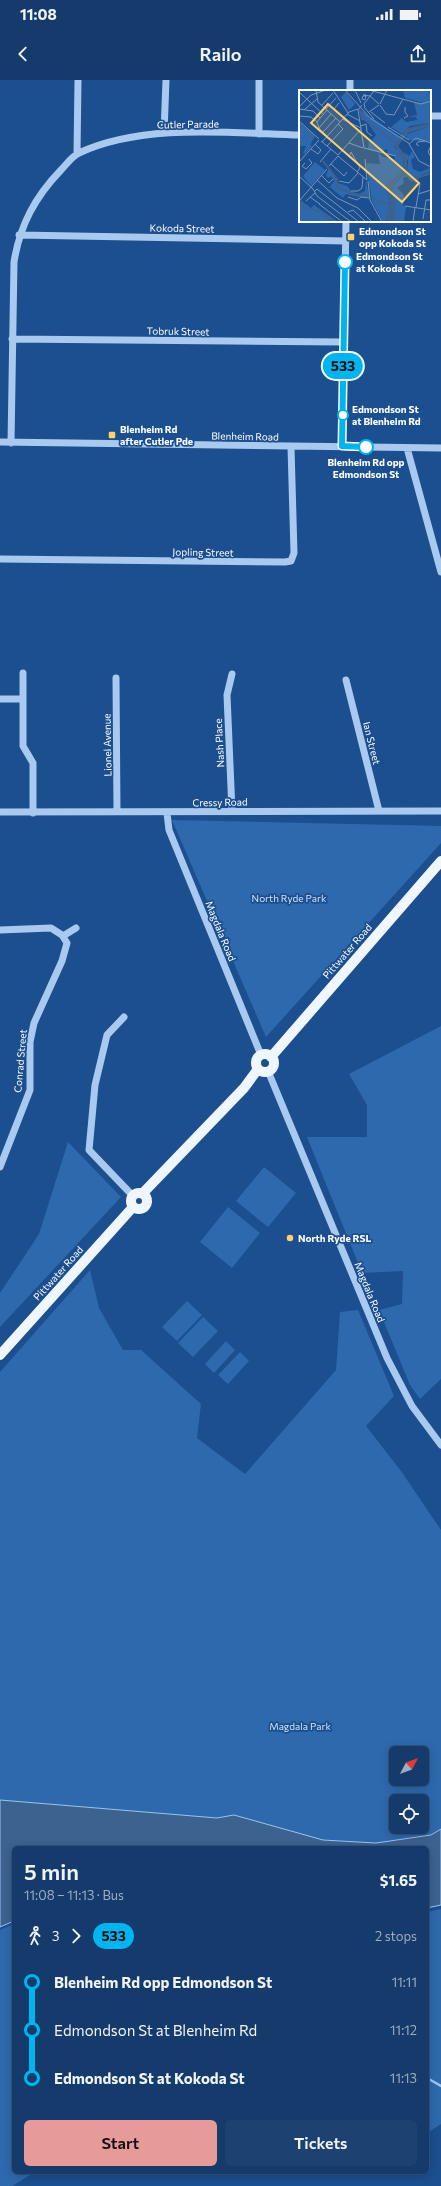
<!DOCTYPE html>
<meta charset="utf-8">
<style>
body{margin:0;font-family:Commissioner,sans-serif;background:#1d4271;color:#f1f3f6;height:100vh;display:flex;flex-direction:column;font-size:15px;white-space:nowrap}
*{box-sizing:border-box;margin:0}
p{font-size:13px;color:#9dadc1}
.icon{flex:none;width:22px;height:22px;fill:none;stroke:currentColor;stroke-width:2;stroke-linecap:round;stroke-linejoin:round}
.map{position:relative;flex:1;overflow:hidden}
.side{position:absolute;left:12px;top:1766px;width:417px;height:328px;display:flex;flex-direction:column;background:#143b6b;border-radius:6px;box-shadow:0 2px 10px #0003,0 0 0 1px #33557e}
.side>*{flex:none}
.badge{padding:0 8px;border-radius:13px;font-size:14px;line-height:26px}
.needle{width:26px;rotate:49deg}
.controls{position:absolute;left:389px;top:1666px;display:grid;gap:8px}
.controls a{display:grid;place-items:center;width:40px;height:40px;border-radius:6px;background:#143b6b;box-shadow:0 2px 10px #0003,0 0 0 1px #33557e;font-size:20px}
.map>.badge{position:absolute;translate:-50% -50%;box-shadow:0 0 0 2px #fff}
.legs{display:flex;align-items:center;gap:6px;height:44px;padding:0 12px;font-size:13px}
.legs p{margin-inline-start:auto}
.overview{display:flex;align-items:center;justify-content:space-between;height:68px;padding:0 12px}
h1{font-size:22px;font-weight:600;line-height:30px}
.cta{display:flex;gap:8px;margin-top:auto;padding:8px 12px}
.cta a{flex:1;height:46px;border-radius:6px;background:#e69b98;color:#111;font-size:16px;font-weight:600;line-height:46px;text-align:center}
.cta a+a{background:#1d4271;color:#f1f3f6}
ul{padding:0 12px;list-style:none}
li{display:flex;align-items:center;gap:14px;height:48px;font-size:15px}
li i{display:grid;place-items:center;width:6px;height:100%;margin:0 5px;background:currentColor}
li i::after{content:'';width:10px;height:10px;margin:-5px;border:3px solid;border-radius:50%;background:#143b6b}
li p{margin-inline-start:auto}
li:first-child i{background:linear-gradient(#0000 50%,currentColor 0)}
li:last-child i{background:linear-gradient(currentColor 50%,#0000 0)}
.status{display:flex;justify-content:space-between;align-items:center;height:28px;padding:0 20px;background:#143b6b;direction:ltr}
.status svg{height:11px;fill:currentColor}
header{display:flex;justify-content:space-between;align-items:center;height:52px;padding:0 12px;background:#143b6b;font-size:18px;font-weight:600}
.map>svg:first-child{display:block}
.green{fill:#2e69ad;fill-rule:evenodd}
.water{fill:#3c6290;stroke:#9cc4f0}
.lines{fill:none;stroke-linecap:round;stroke-linejoin:round}
.stream{stroke:#9cc4f0;stroke-width:2.5}
.minor{stroke:#a9c9ee;stroke-width:7}
.major{stroke:#f0f6ff;stroke-width:10}
.line-1-casing{stroke:#fff;stroke-width:9}
.line-1{stroke:#00b5ef;stroke-width:6}
.poi-dot{fill:#ffd166;stroke:#1b4f8f;stroke-width:1.5}
.stop-1-dot{fill:#fff;stroke:#00b5ef;stroke-width:2}
.labels{text-anchor:middle;dominant-baseline:central;stroke-width:3.5;stroke-linejoin:round;paint-order:stroke}
.street-label{font-size:10px;fill:#fff;stroke:#1b4f8f}
.poi-label{font-size:10px;font-weight:bold;fill:#fff;stroke:#1b4f8f;text-anchor:start}
.stop-label{font-size:10px;font-weight:bold;fill:#fff;stroke:#1b4f8f;text-anchor:start}
.park-label{font-size:10px;fill:#cfe3fa;stroke:#1b4f8f}
.inset-river{fill:none;stroke:#3c6290;stroke-width:2}
.inset-road{fill:none;stroke:#7695bc;stroke-width:1}
.view{fill:#ffd166;fill-opacity:0.15;stroke:#ffd166;stroke-width:2}
.inset-edge{fill:none;stroke:#fff;stroke-width:2}
</style>
<div class="status"><b>11:08</b><svg viewBox="0 0 49 12"><path d="M0 12V9h3v3zM5 12V6h3v6zM10 12V3h3v9zM15 12V0h3v12zM26 1h20v11H26zM47 4h2v5h-2z"/></svg></div>
<header><svg class="icon" aria-label="back" viewBox="0 0 24 24"><path d="M15 5l-7 7 7 7"/></svg>Railo<svg class="icon" aria-label="share" viewBox="0 0 24 24"><path d="M12 15V3M7 8l5-5 5 5M5 13v7h14v-7"/></svg></header>
<div class="map">
<svg width="441" height="2106" viewBox="0 0 441 2106">
<rect width="100%" height="100%" fill="#1b4f8f"/>
<path class="green" d="M172,740L441,746V763L266,957Z
M441,946V1299L420,1319L410,1305L379,1230L402,1224L403,1191L362,1193L307,1057H367V1025L349,994Z
M68,1062L121,1117L0,1247V1213L39,1154Z
M264,1087L296,1113L268,1147L236,1121Z
M228,1127L260,1153L232,1188L200,1162Z
M90,1190L99,1228L123,1270H141L201,1324L197,1358L245,1394L336,1290L340,1232L358,1230L394,1316L366,1346L401,1391L441,1450V1749L431,1755L376,1763L323,1760L234,1735L217,1738L0,1720V1292ZM396,1673H422V1699H396ZM396,1721H422V1747H396Z
M187,1221L202,1235L177,1261L162,1247Z
M203,1237L218,1251L193,1277L178,1263Z
M226,1261L235,1270L214,1293L205,1284Z
M240,1272L249,1281L228,1304L218,1295Z
M441,1829V2044L427,2053V1832Z
M14,1844V2092H35L12,2106H0V1850Z"/>
<path class="water" d="M0,1720L217,1738L234,1735L323,1760L376,1763L431,1755L441,1749V1825L427,1828V1768H14V1841L0,1847Z"/>
<g class="lines">
<path class="stream" d="M427,1998L441,2006"/>
<path class="minor" d="M350,11V0
M430,36H441
M164,53L166,0
M259,54V0
M77,74L78,0
M19,155L346,161
M12,259L343,262
M0,362L441,368
M11,363L14,182C20,145 35,117 61,90C66,85 72,76 79,73C143,43 231,53 300,55
M342,366L346,141
M407,368L441,492
M0,479L285,482L291,481L294,473L291,367
M23,593V666L33,683V733
M116,598L117,732
M346,600L379,731
M0,619H23
M232,731L227,615L232,594
M0,732L441,731
M167,733L169,750L261,975
M0,850L51,848L62,855L67,863L62,881L34,943L30,962V1010L0,1087
M63,856L76,848
M124,937L107,955L95,1005L89,1070L133,1116
M268,991L387,1278L412,1326L441,1365"/>
<path class="major" d="M256 983a9 9 0 1 1 18 0a9 9 0 1 1-18 0Z
M271,977L441,781
M131 1121a8 8 0 1 1 16 0a8 8 0 1 1-16 0Z
M142,1114L244,1008L258,989
M0,1275L133,1127"/>
</g>
<g class="lines">
<g class="line-1-casing">
<path id="line-1" d="M345,182L342,366L366,367"/>
</g>
<use href="#line-1" class="line-1"/>
</g>
<g class="poi-dot">
<rect x="347" y="153" width="8" height="8" rx="2"/>
<rect x="108" y="351" width="8" height="8" rx="2"/>
<circle cx="290" cy="1158" r="4"/>
</g>
<g class="stop-1-dot">
<circle cx="345" cy="182" r="7"/>
<circle cx="343" cy="335" r="5"/>
<circle cx="366" cy="367" r="7"/>
</g>
<g class="labels">
<g class="street-label">
<text transform="translate(188 44) rotate(-1)">Cutler Parade</text>
<text transform="translate(182 148) rotate(1)">Kokoda Street</text>
<text transform="translate(178 251) rotate(1)">Tobruk Street</text>
<text transform="translate(245 356) rotate(1)">Blenheim Road</text>
<text transform="translate(203 472) rotate(1)">Jopling Street</text>
<text transform="translate(219 663) rotate(-93)">Nash Place</text>
<text transform="translate(372 663) rotate(76)">Ian Street</text>
<text transform="translate(107 665) rotate(-91)">Lionel Avenue</text>
<text transform="translate(220 722) rotate(-1)">Cressy Road</text>
<text transform="translate(221 851) rotate(68)">Magdala Road</text>
<text transform="translate(347 871) rotate(-49)">Pittwater Road</text>
<text transform="translate(20 981) rotate(-85)">Conrad Street</text>
<text transform="translate(58 1193) rotate(-48)">Pittwater Road</text>
<text transform="translate(370 1212) rotate(68)">Magdala Road</text>
</g>
<g class="poi-label">
<text x="359" y="151">Edmondson St<tspan x="359" dy="12">opp Kokoda St</tspan></text>
<text x="120" y="349">Blenheim Rd<tspan x="120" dy="12">after Cutler Pde</tspan></text>
<text x="298" y="1158">North Ryde RSL</text>
</g>
<g class="stop-label">
<text x="356" y="176">Edmondson St<tspan x="356" dy="12">at Kokoda St</tspan></text>
<text x="352" y="329">Edmondson St<tspan x="352" dy="12">at Blenheim Rd</tspan></text>
<text x="366" y="382" text-anchor="middle">Blenheim Rd opp<tspan x="366" dy="12">Edmondson St</tspan></text>
</g>
<g class="park-label">
<text x="289" y="818">North Ryde Park</text>
<text x="300" y="1646">Magdala Park</text>
</g>
</g>
<g transform="translate(299 10)">
<rect width="132" height="132" fill="#1b4f8f"/>
<path d="M104,0H130L132,10L125,13L106,8ZM47,2L56,14L50,20L42,7ZM132,12V33L111,36L103,44L92,37L103,28L107,32L118,30L117,27H109L118,25L115,13ZM60,19L101,47L95,57L103,65L105,76L102,83L86,97L91,111L87,132H84L73,111L67,73L81,74L79,63L84,67L96,69V65H89L88,59L85,60V64L69,59L70,48L73,50L77,45L67,30H62ZM1,33L16,46L11,55L13,56L6,64L4,63L7,56H0ZM132,36V52L110,50L106,45ZM113,61L116,67L112,70L114,79L121,82L132,78V81L122,85L117,93L109,86L104,88L105,93L98,98L105,105L104,116H107L105,132H96V117L92,102L94,95L108,82L109,71L105,62L110,66ZM16,72L26,80L12,96L4,86ZM30,77L39,93L48,96L53,102L60,104L66,101L67,90L70,107H59L47,104L44,108L31,97L35,91L32,86L30,88L27,86ZM0,109L12,118L15,115L39,132H0Z" fill="#2e69ad"/>
<path d="M132,33V36L109,43L99,56L108,67V81L94,95L92,102L96,114V132H87L91,111L86,97L102,83L105,72L95,55L108,38Z" fill="#3c6290"/>
<path class="inset-river" d="M61,21L66,30L97,53M24,71L38,89V98L58,105H69M106,83L112,90L132,83M72,106L77,110L90,114M0,111L6,118L21,121L33,132"/>
<path class="inset-road" d="M17,0L19,12L41,32M34,0L49,23M46,0L70,27M56,0L62,13M70,0L122,14L132,11M0,2L24,24M67,5H64L71,6L80,14M64,6H67L66,10L63,9ZM40,13L35,19L45,28M81,14L88,0M23,15L34,3M63,15L59,20L65,58M81,15L87,24L95,25L104,9M0,17L12,5L27,0M65,17L75,29M66,17L65,14L75,1M0,19L14,21L21,28M27,19L37,8M5,20L18,9M28,20L18,32L20,38L28,46M70,22L80,15M72,22L86,33M48,24L61,31M0,26L12,27L18,32M71,28L111,54M105,28L109,26L106,22V17M43,29L62,38M0,31L20,49M62,36L67,34L68,42L73,46M89,37L110,50M20,38L32,24M24,42L37,28M22,51L39,65M23,52L50,22L59,19M50,53L64,58M110,54L120,71L132,77M110,54L117,48L132,53M28,56L44,39L39,34M120,56L117,54L119,52L126,51M132,56L129,62L132,67M65,58L97,66M12,59L19,64L22,60L16,54M39,65L62,39M39,66L68,90M50,67L52,62L61,78L58,82M66,69L68,90M0,72L20,50M21,72L32,59M6,73L3,76L7,79L13,73L10,69M32,74L45,86L48,82M30,76L39,66M22,85L30,93L34,89M0,86L14,99L18,106L52,132M18,90L38,108L59,118L73,132M40,91L50,93L59,83M69,91L71,110L83,132M16,101L18,99L60,132M52,101H59L63,98L64,87M119,104L132,100M11,107L21,114M49,107L58,110L62,107L70,108M1,110L28,79M7,111L16,103M20,114L42,131M106,116L132,120M117,117L121,94M49,122L54,120L67,132M124,129L127,110H132M114,132L116,117"/>
<path class="view" d="M29,14L120,93L103,112L12,33Z"/>
<rect width="132" height="132" class="inset-edge"/>
</g>
</svg>
<div class="controls">
<a><svg class="needle" viewBox="-14 -14 28 28"><path d="M0-13l5 13h-10z" fill="#e53935"/><path d="M0 13l5-13h-10z" fill="#9dadc1"/></svg></a>
<a><svg class="icon" aria-label="locate" viewBox="0 0 24 24"><circle cx="12" cy="12" r="6"/><path d="M12 2v4M12 18v4M2 12h4M18 12h4"/></svg></a>
</div>
<b class="badge" style="left:343px;top:286px;background:#00b5ef;color:#111">533</b>
<section class="side">
<div class="overview"><div><h1>5 min</h1><p>11:08 – 11:13 · Bus</p></div><b>$1.65</b></div>
<div class="legs"><svg class="icon" aria-label="walk" viewBox="0 0 24 24"><circle cx="13" cy="4" r="2"/><path d="M13 8l-2 6 4 7M11 14l-3 7M7 12l3-4h3l4 4"/></svg>3<svg class="icon" aria-label="forward" viewBox="0 0 24 24"><path d="M9 5l7 7-7 7"/></svg><b class="badge" style="background:#00b5ef;color:#111">533</b><p>2 stops</p></div>
<ul>
<li><i style="color:#00b5ef"></i><b>Blenheim Rd opp Edmondson St</b><p>11:11</p></li>
<li><i style="color:#00b5ef"></i><span>Edmondson St at Blenheim Rd</span><p>11:12</p></li>
<li><i style="color:#00b5ef"></i><b>Edmondson St at Kokoda St</b><p>11:13</p></li>
</ul>
<div class="cta"><a>Start</a><a>Tickets</a></div>
</section>
</div>
